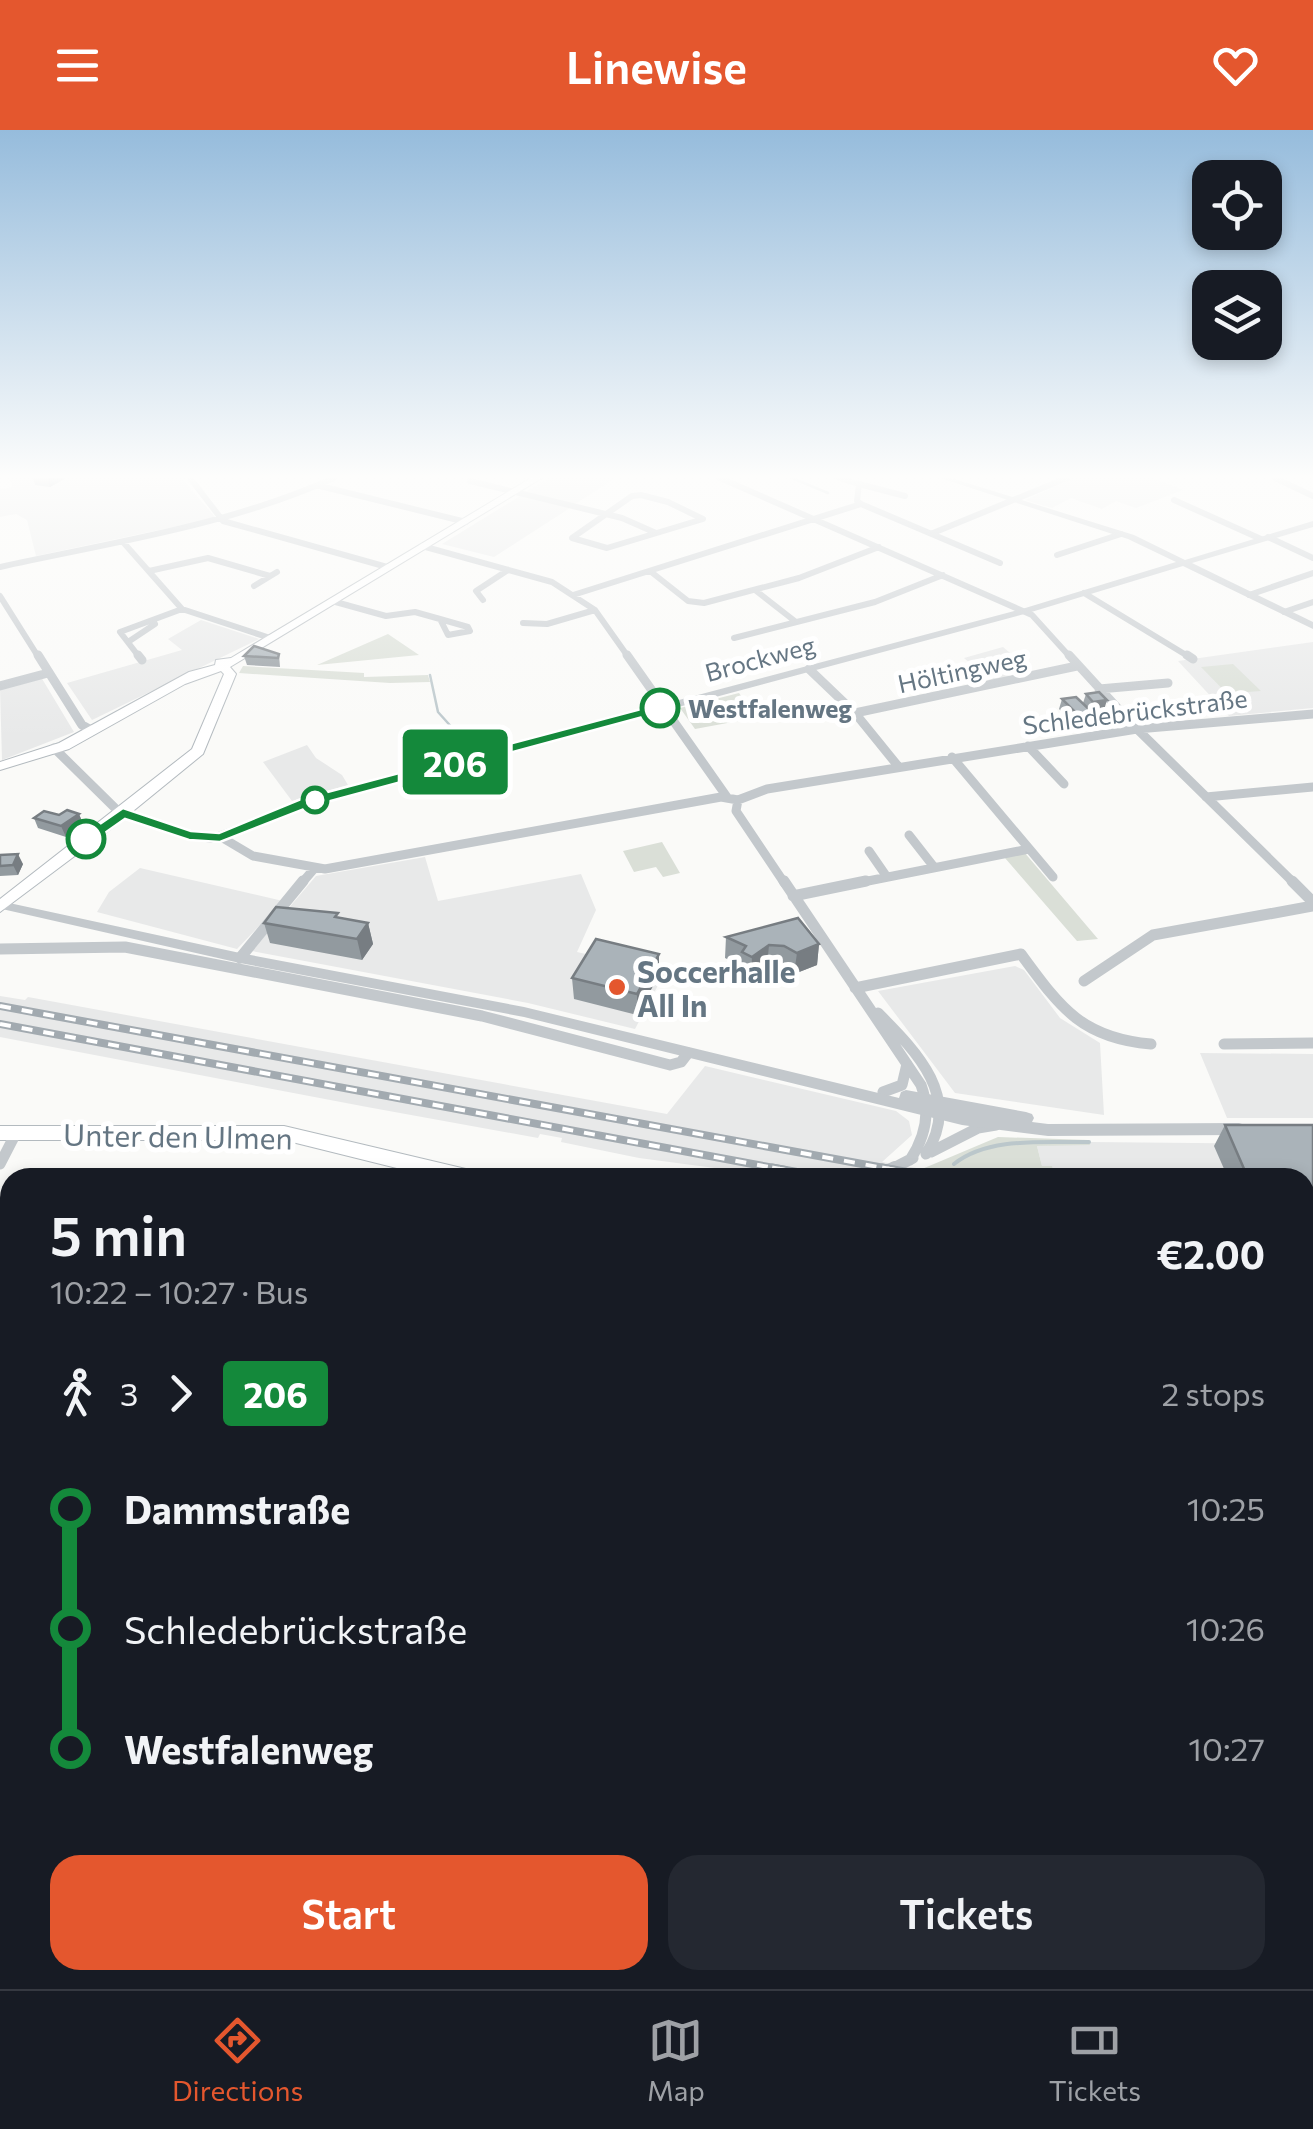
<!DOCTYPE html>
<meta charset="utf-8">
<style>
body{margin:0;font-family:Commissioner,sans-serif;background:#242831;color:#f1f3f6;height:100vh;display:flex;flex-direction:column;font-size:38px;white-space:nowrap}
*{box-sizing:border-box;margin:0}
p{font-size:32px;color:#9ea1a6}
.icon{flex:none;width:55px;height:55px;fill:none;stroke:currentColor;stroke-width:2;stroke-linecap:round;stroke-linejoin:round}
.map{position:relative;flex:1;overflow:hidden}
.sheet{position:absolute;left:0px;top:1038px;width:1315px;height:822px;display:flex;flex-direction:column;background:#171b24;border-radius:30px 30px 0 0;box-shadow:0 5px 15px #0003}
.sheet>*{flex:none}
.badge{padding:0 20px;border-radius:8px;font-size:35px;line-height:65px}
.controls{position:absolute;left:1192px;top:30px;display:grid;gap:20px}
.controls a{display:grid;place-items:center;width:90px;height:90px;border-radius:20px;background:#171b24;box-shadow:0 5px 15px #0003;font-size:50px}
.map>.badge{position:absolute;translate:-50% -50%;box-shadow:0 0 0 5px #fff}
.legs{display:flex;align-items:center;gap:15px;height:110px;padding:0 50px;font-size:32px}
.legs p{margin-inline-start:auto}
.overview{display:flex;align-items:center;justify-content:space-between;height:170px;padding:0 50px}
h1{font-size:55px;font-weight:600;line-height:75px}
.primary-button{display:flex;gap:20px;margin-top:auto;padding:20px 50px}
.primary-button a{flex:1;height:115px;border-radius:30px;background:#e4572e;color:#fff;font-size:40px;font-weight:600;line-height:115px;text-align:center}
.primary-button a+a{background:#242831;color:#f1f3f6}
ul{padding:0 50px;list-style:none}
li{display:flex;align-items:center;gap:35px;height:120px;font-size:38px}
li i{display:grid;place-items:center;width:15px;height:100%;margin:0 12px;background:currentColor}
li i::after{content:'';width:25px;height:25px;margin:-12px;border:8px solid;border-radius:50%;background:#171b24}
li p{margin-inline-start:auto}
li:first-child i{background:linear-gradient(#0000 50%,currentColor 0)}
li:last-child i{background:linear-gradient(currentColor 50%,#0000 0)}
header{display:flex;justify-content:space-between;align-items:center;height:130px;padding:0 50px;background:#e4572e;color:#fff;font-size:45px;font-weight:600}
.dock{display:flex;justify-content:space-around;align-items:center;height:140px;border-top:2px solid #363941;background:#171b24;font-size:28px;color:#9ea1a6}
.dock a{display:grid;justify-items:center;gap:5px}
.dock .current{color:#e4572e}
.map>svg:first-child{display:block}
.built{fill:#e8e9e9}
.green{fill:#dadfd7}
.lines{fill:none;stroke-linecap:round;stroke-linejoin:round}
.stream-far1{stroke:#bbc7cb;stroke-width:2.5}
.stream{stroke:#bbc7cb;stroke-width:4}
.secondary-casing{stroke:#b3babf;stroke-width:2}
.minor-far4{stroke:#c3c8cc;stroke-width:6}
.minor-far3{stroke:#c3c8cc;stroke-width:9}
.minor-far2{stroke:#c3c8cc;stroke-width:11}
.minor-far1{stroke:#c3c8cc;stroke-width:14}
.minor{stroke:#c3c8cc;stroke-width:18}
.tertiary{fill:#c3c8cc;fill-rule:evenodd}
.secondary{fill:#fff;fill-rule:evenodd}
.rail-far1-casing{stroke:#a2aab0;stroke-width:8}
.rail-casing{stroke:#a2aab0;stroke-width:9}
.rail-far1{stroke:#fff;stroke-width:4;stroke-dasharray:11;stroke-linecap:butt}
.rail{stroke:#fff;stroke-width:5;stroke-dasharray:14;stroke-linecap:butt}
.wall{fill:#929a9f}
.shaded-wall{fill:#777d82}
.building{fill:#aab3b9;stroke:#777d82;stroke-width:2.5}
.line-1{fill:#14893b;stroke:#fff;stroke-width:2.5}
.stop-1-dot{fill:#fff;stroke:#14893b;stroke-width:5}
.poi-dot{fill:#e4572e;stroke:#fff;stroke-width:4}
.labels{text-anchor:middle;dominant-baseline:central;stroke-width:10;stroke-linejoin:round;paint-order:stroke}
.far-street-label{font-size:25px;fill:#657683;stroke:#fff}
.far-stop-label{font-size:25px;font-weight:bold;fill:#657683;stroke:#fff;text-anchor:start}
.poi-label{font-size:30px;font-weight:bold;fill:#657683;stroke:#fff;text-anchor:start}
.street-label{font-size:30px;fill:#657683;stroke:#fff}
</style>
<header><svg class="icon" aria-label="menu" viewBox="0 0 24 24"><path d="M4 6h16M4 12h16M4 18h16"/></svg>Linewise<svg class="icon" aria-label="heart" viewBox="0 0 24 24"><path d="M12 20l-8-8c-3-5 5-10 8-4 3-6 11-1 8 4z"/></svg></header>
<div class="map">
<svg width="1313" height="1859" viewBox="0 0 1313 1859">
<rect width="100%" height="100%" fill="#fafaf8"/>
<path class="built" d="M10,348H181L216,388L36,426L27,390L16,384L0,387V359L12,357Z
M549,348H616L575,374L525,362Z
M1075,348H1153L1183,360L1136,378L1116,371L1102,379L1071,368L1052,378L1025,370Z
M520,366L570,378L494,427L442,414Z
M201,490L259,509L92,590L67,553L182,520L168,509Z
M1313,512V578L1229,586L1178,531Z
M1003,517L1034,543L991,552L964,528Z
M41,547L74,602L2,630L0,558Z
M307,615L316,628L342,645L348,655L292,671L263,632Z
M425,727L438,771L581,744L596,780L577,822L665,842L635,899L528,873L252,821L316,746Z
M140,738L283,771L237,819L97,782L109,762Z
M1015,836L1024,840L1060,888L1100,913L1104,985L955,963L878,861Z
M0,866L25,870L28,867L667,984L705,936L896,981L909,991L912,1005L882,1032L968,1047H783L639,1028L561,1012L562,1008L540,1004L538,1008L367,977L0,907Z
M1200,923L1313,924V988H1227Z
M1091,1012L1313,1014V1280L1306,1278L1305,1272V1048H1107L1054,1045L1042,1036L1037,1016Z"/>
<path class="green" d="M388,504L419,525L317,535Z
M1233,534L1261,561L1234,563L1245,576H1239L1201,537Z
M243,536L364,543V547L428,545L430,552L390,553L239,543Z
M739,563L755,585L749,589L695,599L680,578Z
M662,712L680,743L663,747L656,737L634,742L623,721Z
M1024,722L1098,809L1077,811L1005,728Z
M998,1007L1088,1010L1090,1015L1037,1016L1042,1036H1052L1054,1045L1107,1047H968L922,1039Z
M179,1850H518L502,1859H180Z
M599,1850H788L792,1859H584Z"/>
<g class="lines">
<path class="stream-far1" d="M792,348L828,363
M430,545L438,582L474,622"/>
<path class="stream" d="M954,1034C989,1006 1046,1013 1089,1012"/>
<g class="secondary-casing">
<path id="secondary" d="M531,348H542L230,537L236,544L203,624L116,695L0,782V769L192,619L224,544L221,541L185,554L69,619L0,640V632L59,613L189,542L215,535L216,530L231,528Z
M0,996H284L470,1040L477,1043L479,1048H437L284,1010H0Z
M1305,1689L1313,1692V1726L1305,1723Z"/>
</g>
<path class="minor-far4" d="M190,348L223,391L387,437
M720,348L1032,485L1071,528
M839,348L859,354L857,371L861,374
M1275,348L1313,366
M470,351L622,388L656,403
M859,354L905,366
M320,356L466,392
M641,365L668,372L703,389L607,418L572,408L632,366Z
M1174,370L1261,409
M933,403L1067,348
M1268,407L1313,428
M123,412L182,479L270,508
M422,416L552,452L595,480L629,528
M1057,425L1121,404
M0,437C113,412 227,396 334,348
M149,441L208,428L270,446
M650,441L688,471L704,473L799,448L879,417
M254,456L277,442
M755,460L796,492
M1084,463L1191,528
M573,465L861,374L1000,433
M1249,465L1313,443
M0,466L39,528
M483,470L476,461L508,440
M332,471L386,486L415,482L440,489
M1284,482L1313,472
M440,489L468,497L470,501L448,505Z
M523,493L547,494L595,480
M734,508L875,472L943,445
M128,512L155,494
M140,528L120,502L182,479"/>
<path class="minor-far3" d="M38,525L82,595L91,600
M138,525L142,530
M627,525L727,667
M1069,525L1134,596L1295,754
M1187,525L1193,529
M809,539L855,583L898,636
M0,556L48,543
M1099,559L1168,553
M855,583L1077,536
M1028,616L1064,654
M54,618L118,681
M952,627L1053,747
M1206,667L1313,657
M738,670L736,681L785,754
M909,705L934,737
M221,707L253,726L325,739L721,667L738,670L767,659L1137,599L1313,584
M869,721L887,747
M301,754L313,740
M853,754L1029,719"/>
<path class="minor-far2" d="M784,751L921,955C931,982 926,1006 910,1030
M1292,751L1313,772
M793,766L866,751
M0,819L125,817L482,886L670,935L681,932L688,923
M240,828L303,751
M1084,851L1153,805L1313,776
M855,858L1021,824C1060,877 1081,908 1151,914
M878,883C918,923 962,968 926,1024
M1224,914L1313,913
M883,962L902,955L907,934
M931,1022L978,998L996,995
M0,1034L16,1003
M890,1040L913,1028"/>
<path class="minor-far1" d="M875,1048L895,1038
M0,1223L10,1220
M1305,1290L1313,1292"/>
<path class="minor" d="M1305,1443L1313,1440
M804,1850L808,1859
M540,1859L556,1850"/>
<path class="tertiary" d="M940,348H951L1134,405L1185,430L1313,391V397L1192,433L1313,492V499L1183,436L1028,483L310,676L211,713L185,708L112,681L118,677L191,702L210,705L302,670L1022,479L1176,432L1128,409Z
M0,771L240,823L524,877L899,968L901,962L906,960L1026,982L1032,984L1034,988L1032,992L1048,994L1239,993L1245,995L1247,999L1245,1003L1239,1005L1048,1006L962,995L524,887L240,833L2,779Z"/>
<use href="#secondary" class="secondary"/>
<g class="rail-far1-casing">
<path id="rail-far1" d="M0,876L895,1040
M0,894L785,1040"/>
</g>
<g class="rail-casing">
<path id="rail" d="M772,1038L827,1048
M882,1038L938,1048
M1305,1116L1313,1118
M1305,1137L1313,1139"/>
</g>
<use href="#rail-far1" class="rail-far1"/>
<use href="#rail" class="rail"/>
</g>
<path class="wall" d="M33,348H66L50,357L35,355Z
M279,524L280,537L247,535L244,526Z
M1086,564L1104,580L1092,582L1089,592L1074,594L1059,579L1062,569L1083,573Z
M79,684L83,694L66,707L38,698L34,688Z
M0,725L23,734L18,745L0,746Z
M339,788L368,793L373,814L362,830L270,813L264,793Z
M726,807L819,814L817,835L794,844L782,837L767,836L751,848L740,843L741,836L725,828Z
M659,824V845L637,885L574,869L572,848Z
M1225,995H1313V1093H1305V1048H1228L1214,1016Z"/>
<path class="shaded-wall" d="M47,348H66L50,357Z
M1107,570L1104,580L1090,582L1093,572Z
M1092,582L1089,592L1074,594L1077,584Z
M79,684L83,694L66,707L61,696Z
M18,724L23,734L18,745L13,735Z
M368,793L373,814L362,830L357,809Z
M819,814L817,835L794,844L797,823Z
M769,815L767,836L751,848L752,827Z
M659,824V845L637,885V864Z"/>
<path class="building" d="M254,516L279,524L278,528L244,526Z
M1099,562L1107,570L1093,572L1086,564Z
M1076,567L1092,582L1077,584L1062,569Z
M67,680L79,684L61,696L34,688L44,681L59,685Z
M18,724L13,735L0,736V725Z
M276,777L338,783L335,787L368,793L357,809L264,793Z
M798,788L819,814L797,823L784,816L769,815L752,827L742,822L746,816L726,807Z
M596,809L659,824L637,864L572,848Z
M1225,995H1313V1073H1305V1048H1248Z"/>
<linearGradient id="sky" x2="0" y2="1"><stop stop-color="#96bcdc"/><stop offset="0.57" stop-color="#fdfdfc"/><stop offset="1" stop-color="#fdfdfc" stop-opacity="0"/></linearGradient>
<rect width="1313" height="608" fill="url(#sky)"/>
<path class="line-1" d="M660,574L665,575V581L312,676L220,712L189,710L125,689L92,712L78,709L123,678L191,701L219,703L301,669Z"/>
<g class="stop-1-dot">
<circle cx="660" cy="578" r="18"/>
<circle cx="315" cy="670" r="12"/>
<circle cx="86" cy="709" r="18"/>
</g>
<circle class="poi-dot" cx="617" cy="857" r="10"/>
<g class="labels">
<g class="far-street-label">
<text transform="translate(760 528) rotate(-15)">Brockweg</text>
<text transform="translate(962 540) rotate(-12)">Höltingweg</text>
<text transform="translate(1135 581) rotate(-7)">Schledebrückstraße</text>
</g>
<g class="far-stop-label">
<text x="688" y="578">Westfalenweg</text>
</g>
<g class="poi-label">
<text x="637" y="840">Soccerhalle<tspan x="637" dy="34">All In</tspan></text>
</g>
<g class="street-label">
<text transform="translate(178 1005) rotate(1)">Unter den Ulmen</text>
</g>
</g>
</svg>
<div class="controls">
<a><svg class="icon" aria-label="locate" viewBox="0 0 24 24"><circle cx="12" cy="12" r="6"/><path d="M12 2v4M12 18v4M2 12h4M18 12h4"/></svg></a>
<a><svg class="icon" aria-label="layers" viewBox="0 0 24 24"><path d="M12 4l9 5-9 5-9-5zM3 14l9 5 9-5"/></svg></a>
</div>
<b class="badge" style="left:455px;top:632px;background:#14893b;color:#fff">206</b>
<section class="sheet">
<div class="overview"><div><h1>5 min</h1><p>10:22 – 10:27 · Bus</p></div><b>€2.00</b></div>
<div class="legs"><svg class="icon" aria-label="walk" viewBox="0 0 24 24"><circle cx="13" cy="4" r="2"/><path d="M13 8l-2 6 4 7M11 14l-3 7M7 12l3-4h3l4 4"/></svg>3<svg class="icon" aria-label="forward" viewBox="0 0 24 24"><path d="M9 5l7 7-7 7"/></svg><b class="badge" style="background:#14893b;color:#fff">206</b><p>2 stops</p></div>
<ul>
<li><i style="color:#14893b"></i><b>Dammstraße</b><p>10:25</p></li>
<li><i style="color:#14893b"></i><span>Schledebrückstraße</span><p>10:26</p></li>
<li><i style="color:#14893b"></i><b>Westfalenweg</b><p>10:27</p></li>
</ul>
<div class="primary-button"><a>Start</a><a>Tickets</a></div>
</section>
</div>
<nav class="dock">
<a class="current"><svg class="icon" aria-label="directions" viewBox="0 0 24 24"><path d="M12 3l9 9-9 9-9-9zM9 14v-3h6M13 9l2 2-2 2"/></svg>Directions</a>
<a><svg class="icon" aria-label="map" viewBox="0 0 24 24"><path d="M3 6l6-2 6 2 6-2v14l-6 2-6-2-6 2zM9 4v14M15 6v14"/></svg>Map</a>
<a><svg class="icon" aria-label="tickets" viewBox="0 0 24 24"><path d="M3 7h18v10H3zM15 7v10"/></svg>Tickets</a>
</nav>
